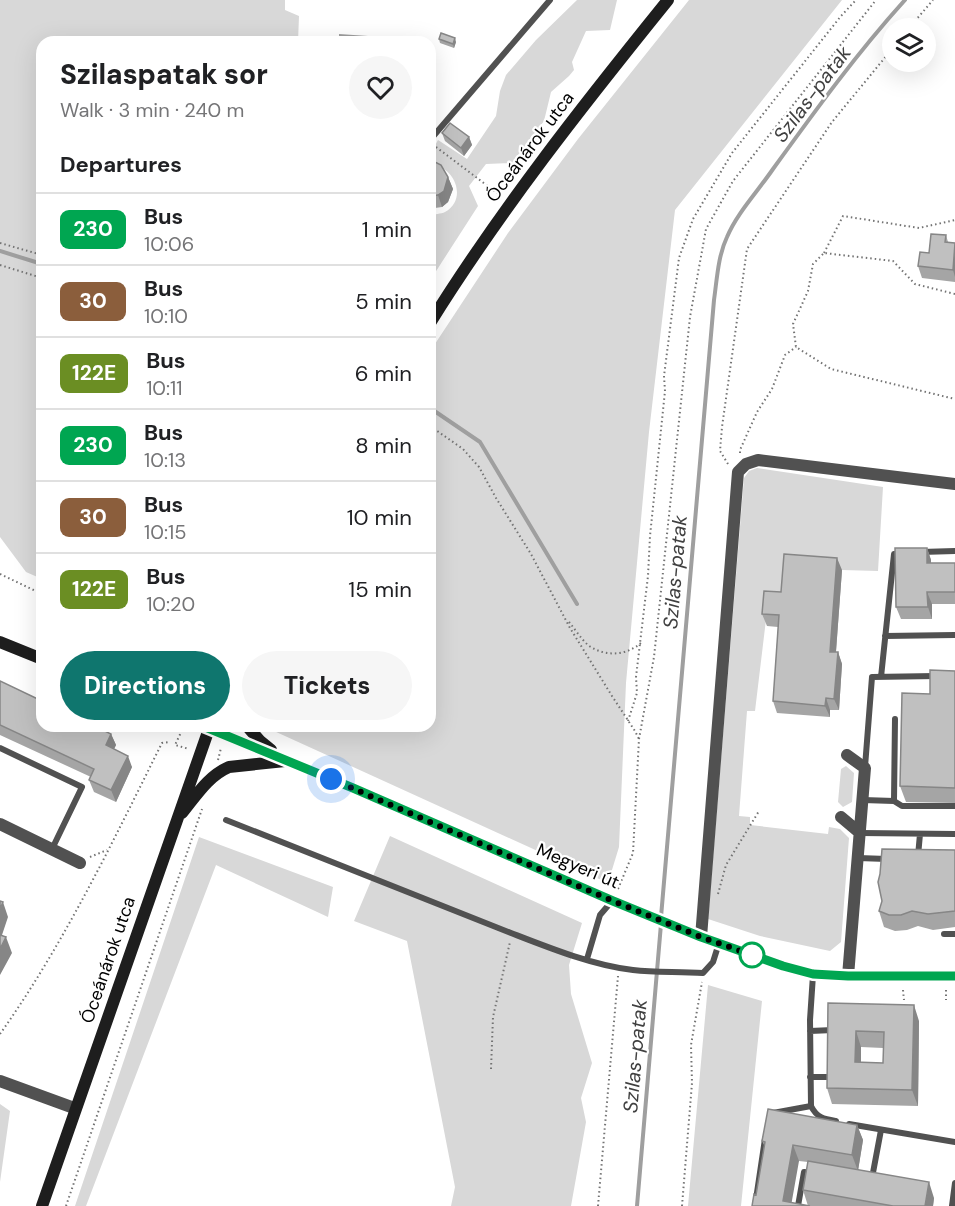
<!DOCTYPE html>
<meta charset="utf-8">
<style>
body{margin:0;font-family:"DM Sans",sans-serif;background:#f6f6f6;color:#202124;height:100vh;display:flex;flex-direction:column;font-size:22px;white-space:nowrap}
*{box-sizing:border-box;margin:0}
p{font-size:20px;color:#757577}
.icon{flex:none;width:33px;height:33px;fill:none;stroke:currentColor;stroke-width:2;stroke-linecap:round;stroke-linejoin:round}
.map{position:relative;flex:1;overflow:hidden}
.drawer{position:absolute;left:36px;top:36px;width:400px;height:696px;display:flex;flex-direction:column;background:#fff;border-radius:18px;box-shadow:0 6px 24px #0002}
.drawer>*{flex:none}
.badge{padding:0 12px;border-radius:9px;font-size:21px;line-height:39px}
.controls{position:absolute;left:882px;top:18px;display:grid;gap:12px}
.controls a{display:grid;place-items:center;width:54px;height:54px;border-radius:50%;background:#fff;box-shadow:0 6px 24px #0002;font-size:30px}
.you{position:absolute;width:30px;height:30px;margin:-15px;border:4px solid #fff;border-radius:50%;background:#1a73e8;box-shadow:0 0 0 9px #1a73e833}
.map>.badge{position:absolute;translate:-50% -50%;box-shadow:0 0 0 3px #fff}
h2{padding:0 24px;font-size:22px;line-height:54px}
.round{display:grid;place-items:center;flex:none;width:63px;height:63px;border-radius:32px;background:#f6f6f6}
.overview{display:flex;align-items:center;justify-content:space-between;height:102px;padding:0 24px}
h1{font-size:28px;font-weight:800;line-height:45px}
.primary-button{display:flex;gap:12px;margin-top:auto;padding:12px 24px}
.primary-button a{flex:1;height:69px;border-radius:36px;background:#0f766e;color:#fff;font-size:24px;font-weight:800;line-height:69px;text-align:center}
.primary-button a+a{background:#f6f6f6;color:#202124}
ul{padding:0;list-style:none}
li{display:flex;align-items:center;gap:18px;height:72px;padding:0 24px;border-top:2px solid #e0e0e0}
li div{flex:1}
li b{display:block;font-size:22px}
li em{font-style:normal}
li .badge{min-width:66px;font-weight:700;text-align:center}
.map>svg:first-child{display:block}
.green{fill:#d8d8d8}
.water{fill:#9f9f9f}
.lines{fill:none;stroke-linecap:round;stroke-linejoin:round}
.stream{stroke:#9f9f9f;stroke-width:4}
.path{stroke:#737373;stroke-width:2;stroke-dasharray:1.5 3;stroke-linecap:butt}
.lane{stroke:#515151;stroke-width:6}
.street{stroke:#515151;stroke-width:12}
.secondary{stroke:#1e1e1e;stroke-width:12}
.wall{fill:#a5a5a5;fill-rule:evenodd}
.shaded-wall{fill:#868686}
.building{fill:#c0c0c0;stroke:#868686;stroke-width:1.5;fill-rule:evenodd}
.line-casing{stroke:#fff;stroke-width:14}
.line{stroke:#00a651;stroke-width:9}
.walk{stroke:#000;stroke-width:6;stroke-dasharray:0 10.8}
.stop-dot{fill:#fff;stroke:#00a651;stroke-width:3}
.labels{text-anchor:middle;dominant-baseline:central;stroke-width:4.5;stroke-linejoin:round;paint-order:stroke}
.street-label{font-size:18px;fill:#000;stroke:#fff}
.water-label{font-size:20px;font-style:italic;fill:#404040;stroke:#fff}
</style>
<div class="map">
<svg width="955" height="1206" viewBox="0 0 955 1206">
<rect width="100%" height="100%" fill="#fff"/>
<path class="green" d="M0,0H285V10L299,16L298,42H42V579L26,572L0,537Z
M577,0H617L610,30L586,31L572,62L574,70L569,76L551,92L544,121L512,163L486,164L469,186L478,206L431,279V215C434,214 441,214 445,212C467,200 456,169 434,165L431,167V153L438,140L467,159L496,116L500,91L506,75L536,40Z
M689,0H842L675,210L649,432L626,683L619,847L608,883L274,731L270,726H430L431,350L508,233L578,139Z
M757,468L883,487L878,571L842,570L785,604L768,603L755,711H747L739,816L750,817V825L828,834L829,827L840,829L849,838L841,942L830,951L760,936L708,919L744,478L749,471Z
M846,766L854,773L852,802L843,807L838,802L841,769Z
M390,836L582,923L569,965L571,994L592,1063L581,1098L586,1122L571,1206H451L455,1187L407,941L354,921Z
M199,837L333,887L328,917L216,865L86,1206H75Z
M708,985L762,1001L741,1206H688Z
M0,1104L10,1111L0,1182Z"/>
<path class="water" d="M339,34L368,36L379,42H339Z"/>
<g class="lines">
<path class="stream" d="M0,251L42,264
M430,408L480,442L577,604
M661,917L714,300C717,279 718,256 727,237C737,213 758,191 773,169C815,111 857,53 905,0
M637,1206L661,924"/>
<path class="path" d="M909,28L933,0
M436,147L501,196
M0,243L42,255
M824,253L843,216L919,228L955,220
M0,265L42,278
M955,294L915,284L893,261L824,253L813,264L808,291L793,324L796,347L831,369L955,399
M430,426L463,449L479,467L496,498L531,554L570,628L612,696L635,731L639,739
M740,453V450L757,412L772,389L785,355L796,347
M728,464L720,451L722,427L747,249L832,122L892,49
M0,574L42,594
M569,622C575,629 581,639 588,645C604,657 626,656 641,643
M628,721L637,693L636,677L648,576L650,536L665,391L664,376L679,258L693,219L732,153L841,16L856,0
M184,726L175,745L189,749
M218,760L221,748
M90,857L107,850
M618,889L633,853L639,739L654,657L690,317L706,229L733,181L876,0
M718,894L726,865L759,811
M903,990L904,1000
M946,990V1000
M0,1034C64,944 113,841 162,743L169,742
M491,1069L493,1017L510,942
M66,1206L202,809
M598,1206L618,976
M682,1206L692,1083L691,1045L702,982"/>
<path class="lane" d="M430,140L550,0
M921,552L955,551
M885,636L955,635
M881,677L894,554L901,553
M895,719L894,801L902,806H955
M0,748L82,787L52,849
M865,767L872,677L936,676
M863,800L894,801
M226,820L511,933C547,947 594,966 633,970C656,973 680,971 703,973L713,962L719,943
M860,833L955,834
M918,856L920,834
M858,858L887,859
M944,934H955
M587,959L600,915L612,901
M813,975L810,1020L811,1106C817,1118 824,1119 836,1121
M810,1031L833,1030
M810,1077H831
M773,1113L811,1106
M849,1124L955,1142
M872,1178L881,1130
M755,1206L765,1139
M798,1206L804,1172L814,1173
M952,1206L955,1183"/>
<path class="street" d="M847,755L865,768L848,976
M841,817L860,833
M0,824L80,863
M701,937L738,472L746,464L758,460L955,484
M0,1081L74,1108"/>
<path class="secondary" d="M430,323C501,209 584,104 668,0
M0,642L42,659
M203,726L353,788L613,901L701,937L783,966L813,974L848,976H955
M247,726L260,741L271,750
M182,813C196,796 208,776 229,767L285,761
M42,1206L210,726"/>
</g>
<path class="wall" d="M439,39L456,42L454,48L440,43Z
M442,133L469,137L472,145L464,156L445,141Z
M430,162L448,177L453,189L448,202L442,207L435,208L430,207Z
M946,235L948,242L955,243V282L922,278L918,266Z
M927,548L931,560V563H955V604H932V619H901L896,607Z
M842,570L836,652H838L842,664L839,710H830V717L777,713L773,701L778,627L767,626L762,614L781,592Z
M955,671V803L906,802L900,786L930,694Z
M0,681L111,734L116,745L114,749L132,767L116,802L94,792L89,780L91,777L0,735Z
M955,850V927L933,930L918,926L907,930L895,931L884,927L879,911Z
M828,1003L919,1021L918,1106L832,1104L827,1088ZM861,1047L883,1048V1063L861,1062Z
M857,1125L863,1140L858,1170L934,1198L933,1206H808L803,1190L808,1162L799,1161L752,1206L756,1195L765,1147L762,1141Z"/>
<path class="shaded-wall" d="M455,38L456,42L454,48L453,44Z
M469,137L472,145L464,156L461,148Z
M448,177L453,189L448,202L442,207L438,195Z
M955,247V277L953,270Z
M927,548L931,560V575L927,563Z
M837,558L842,570L835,664L830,652Z
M927,592L932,604V619L928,607Z
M838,652L842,664L839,710L834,699Z
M826,698L830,710V717L825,706Z
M111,734L116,745L110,757L106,745Z
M128,756L132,767L116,802L111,790Z
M3,902L8,917L0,941V909Z
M6,937L12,953L0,975V949Z
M914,1005L919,1021L918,1106L912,1090Z
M856,1031L861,1047V1078L855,1062Z
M857,1125L863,1140L858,1171L852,1155Z
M793,1145L799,1161L791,1206L783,1201Z
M929,1182L934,1198L933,1206H925Z"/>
<path class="building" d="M441,33L455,38L453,44L439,39Z
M450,123L469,137L461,148L442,133Z
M430,162H435L441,165L448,177L444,191L438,195L431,196Z
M931,234L946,235L945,242L955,243L953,270L918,266L920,252L929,253Z
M895,548H927V563H955V592H927L928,607H896Z
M784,554L837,558L830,652H838L834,699L826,698L825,706L773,701L779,615L762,614L764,591L781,592Z
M930,670L955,671V788L900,786L902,693L930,694Z
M0,681L42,701V726H95L111,734L106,745L128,756L111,790L89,780L94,769L0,725Z
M882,849L955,850V911L928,914L912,911L901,915H889L879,911L882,901L878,882L880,874Z
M0,901L3,902L0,909Z
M0,935L6,937L0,949Z
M828,1003L914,1005L912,1090L827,1088ZM856,1031L884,1032L883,1063L855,1062Z
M768,1109L857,1125L852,1155L793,1145L783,1201L810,1206H752L754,1194L756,1195L765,1142L762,1141Z
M808,1161L929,1182L925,1206H893L803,1190Z"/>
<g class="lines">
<g class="line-casing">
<path id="line" d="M203,726L353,788L613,901L701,937L783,966L813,974L848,976H955"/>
</g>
<use href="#line" class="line"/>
<path class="walk" d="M331,779L613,901L701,937L752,955"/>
</g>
<circle class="stop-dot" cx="752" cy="955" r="12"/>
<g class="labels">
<g class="street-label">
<text transform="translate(530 147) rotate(-53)">Óceánárok utca</text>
<text transform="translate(578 866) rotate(23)">Megyeri út</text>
<text transform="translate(108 960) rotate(-71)">Óceánárok utca</text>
</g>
<g class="water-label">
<text transform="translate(812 94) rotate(-53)">Szilas-patak</text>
<text transform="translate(675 572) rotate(-85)">Szilas-patak</text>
<text transform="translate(635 1056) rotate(-85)">Szilas-patak</text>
</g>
</g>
</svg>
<div class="controls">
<a><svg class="icon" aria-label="layers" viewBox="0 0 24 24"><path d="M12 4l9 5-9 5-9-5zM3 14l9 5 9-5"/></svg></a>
</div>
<div class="you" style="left:331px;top:779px"></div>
<section class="drawer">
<div class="overview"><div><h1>Szilaspatak sor</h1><p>Walk · 3 min · 240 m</p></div><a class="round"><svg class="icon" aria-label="heart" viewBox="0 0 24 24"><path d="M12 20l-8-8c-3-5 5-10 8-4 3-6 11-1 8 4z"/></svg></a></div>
<h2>Departures</h2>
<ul>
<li><span class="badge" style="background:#00a651;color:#fff">230</span><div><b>Bus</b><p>10:06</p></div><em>1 min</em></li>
<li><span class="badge" style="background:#8b5e3c;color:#fff">30</span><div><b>Bus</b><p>10:10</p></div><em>5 min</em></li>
<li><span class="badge" style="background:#6b8e23;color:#fff">122E</span><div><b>Bus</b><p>10:11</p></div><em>6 min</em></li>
<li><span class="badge" style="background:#00a651;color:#fff">230</span><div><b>Bus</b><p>10:13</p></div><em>8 min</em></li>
<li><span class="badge" style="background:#8b5e3c;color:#fff">30</span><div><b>Bus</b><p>10:15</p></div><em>10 min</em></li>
<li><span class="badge" style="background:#6b8e23;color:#fff">122E</span><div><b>Bus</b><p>10:20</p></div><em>15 min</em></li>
</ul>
<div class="primary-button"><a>Directions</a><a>Tickets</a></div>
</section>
</div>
